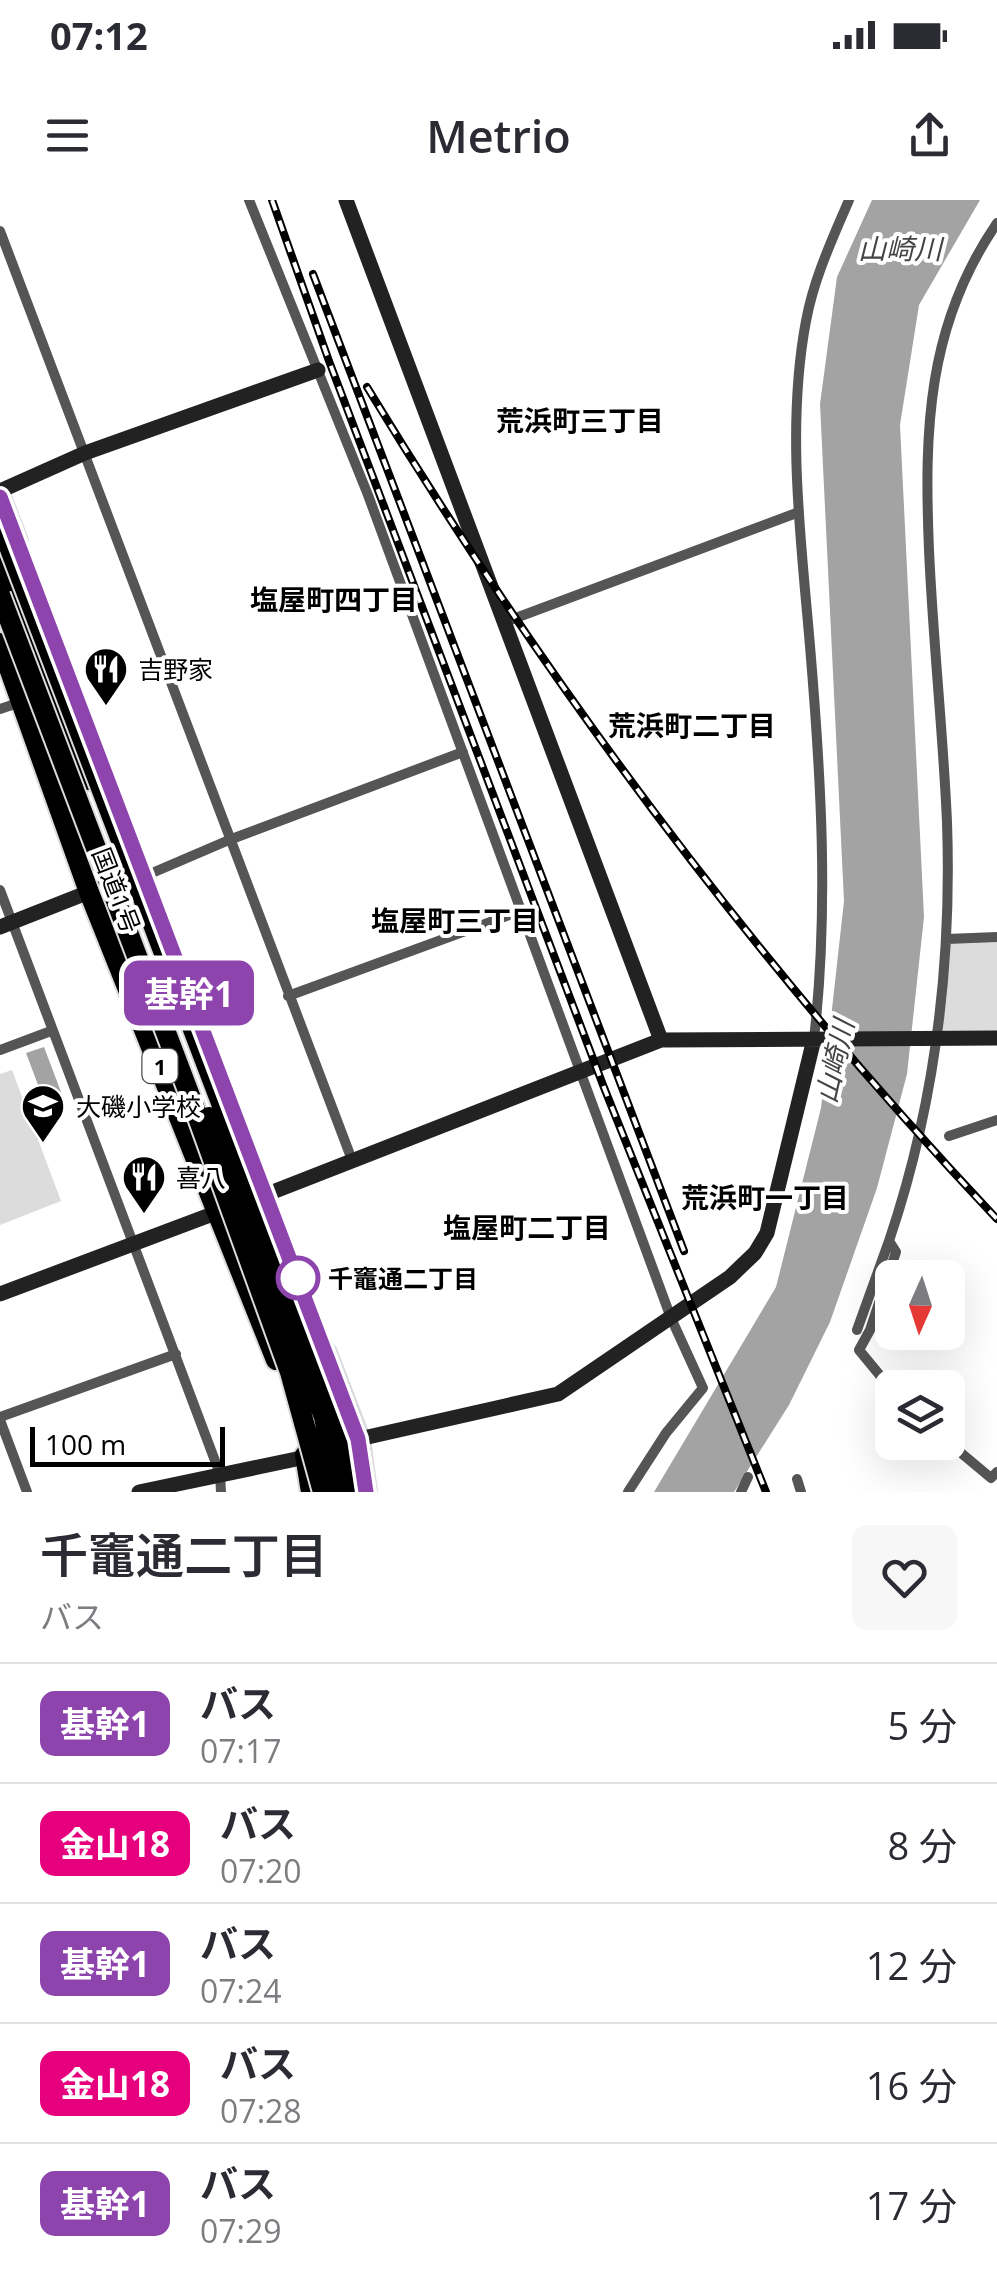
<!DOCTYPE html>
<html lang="ja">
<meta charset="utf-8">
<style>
body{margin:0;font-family:"Open Sans","Noto Sans JP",sans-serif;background:#f7f7f7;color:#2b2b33;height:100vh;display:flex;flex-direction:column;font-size:38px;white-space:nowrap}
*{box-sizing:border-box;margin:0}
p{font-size:32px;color:#7c7c81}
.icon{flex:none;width:55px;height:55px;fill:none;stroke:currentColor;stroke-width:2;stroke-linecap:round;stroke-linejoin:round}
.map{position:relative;height:1292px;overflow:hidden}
.panel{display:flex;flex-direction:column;background:#fff;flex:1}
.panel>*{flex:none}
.badge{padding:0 20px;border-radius:15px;font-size:35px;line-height:65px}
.needle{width:65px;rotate:183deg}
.fabs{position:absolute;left:875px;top:1060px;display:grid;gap:20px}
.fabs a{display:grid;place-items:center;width:90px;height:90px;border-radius:15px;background:#fff;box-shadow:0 10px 40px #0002;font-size:50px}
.scale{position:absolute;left:30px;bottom:25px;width:195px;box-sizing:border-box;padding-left:10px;border:5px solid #000;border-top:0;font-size:28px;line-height:35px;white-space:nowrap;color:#000;-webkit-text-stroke:8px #fff;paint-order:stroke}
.map>.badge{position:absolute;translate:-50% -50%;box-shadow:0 0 0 5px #fff}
.round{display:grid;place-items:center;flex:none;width:105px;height:105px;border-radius:15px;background:#f7f7f7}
.head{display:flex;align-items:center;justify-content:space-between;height:170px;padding:0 40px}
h1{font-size:48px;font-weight:600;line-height:75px}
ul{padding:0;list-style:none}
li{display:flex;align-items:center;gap:30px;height:120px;padding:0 40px;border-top:2px solid #e1e1e2}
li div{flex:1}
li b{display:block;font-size:38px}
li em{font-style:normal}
li .badge{min-width:110px;font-weight:700;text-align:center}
.status{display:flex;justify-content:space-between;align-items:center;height:70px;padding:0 50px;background:#fff;direction:ltr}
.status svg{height:28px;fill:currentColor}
header{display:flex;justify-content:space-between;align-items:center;height:130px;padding:0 40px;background:#fff;font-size:45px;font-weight:600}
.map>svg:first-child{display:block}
.green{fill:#dcdcdc}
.water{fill:#a3a3a3}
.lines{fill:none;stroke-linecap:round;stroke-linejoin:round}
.highway-casing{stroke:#dbdbdb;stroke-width:24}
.street{stroke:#555;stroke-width:10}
.secondary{stroke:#222;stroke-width:15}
.highway{stroke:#000;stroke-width:20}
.rail-casing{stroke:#000;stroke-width:8}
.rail{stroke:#fff;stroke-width:4;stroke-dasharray:11;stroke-linecap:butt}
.highway-bridge-casing{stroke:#dbdbdb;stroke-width:24;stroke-linecap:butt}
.highway-bridge{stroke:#000;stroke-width:20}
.line-casing{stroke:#fff;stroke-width:22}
.line{stroke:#8e44ad;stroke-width:15}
.stop-dot{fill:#fff;stroke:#8e44ad;stroke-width:5}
.labels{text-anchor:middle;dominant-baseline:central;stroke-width:8;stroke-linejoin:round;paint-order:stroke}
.shield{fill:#fff;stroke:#4c4c4c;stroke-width:2.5}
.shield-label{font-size:22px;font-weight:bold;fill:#000}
.poi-label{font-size:25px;fill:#000;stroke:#fff;text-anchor:start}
.street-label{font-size:25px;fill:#000;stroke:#fff}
.stop-label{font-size:25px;font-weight:bold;fill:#000;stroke:#fff;text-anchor:start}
.water-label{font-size:28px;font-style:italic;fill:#444;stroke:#fff}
.neighbourhood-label{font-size:28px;font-weight:bold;fill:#000;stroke:#fff}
</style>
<div class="status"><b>07:12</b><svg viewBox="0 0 49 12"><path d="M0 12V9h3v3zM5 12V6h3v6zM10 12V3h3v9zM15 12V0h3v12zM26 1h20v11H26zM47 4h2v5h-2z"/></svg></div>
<header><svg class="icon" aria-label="menu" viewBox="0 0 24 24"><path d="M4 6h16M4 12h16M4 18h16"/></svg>Metrio<svg class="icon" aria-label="share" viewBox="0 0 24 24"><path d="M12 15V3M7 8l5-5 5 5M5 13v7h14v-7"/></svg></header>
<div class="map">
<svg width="997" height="1292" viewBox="0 0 997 1292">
<rect width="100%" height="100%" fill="#fff"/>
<path class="green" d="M997,737V838L939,840L947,739Z
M12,870L61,1001L0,1025V874Z"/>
<path class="water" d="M872,0H980L919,105L900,225L924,717L907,874L877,988L830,1122L789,1205L734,1292H654L776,1087L821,908L844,701L820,204L837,77Z
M44,847L61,892L43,898L26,853Z"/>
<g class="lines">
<g class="highway-casing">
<path id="highway" d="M0,297L17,341
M0,359L88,580
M0,443L89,692L276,1160
M326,1153L359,1239L366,1292
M305,1255L311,1292"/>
</g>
<path class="street" d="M249,0L368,295L671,1118L703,1188L666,1233L628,1292
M0,31L352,960
M505,422L799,312
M0,509L21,502
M145,676L229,640L463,552
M0,690L220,1274L221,1292
M947,739L997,737
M288,796L523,710
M814,839C829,707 821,577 810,446C801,339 786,227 806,121C814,78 832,40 849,0
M0,850L51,831
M949,936L997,920
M857,1130L889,1041
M892,1190L859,1150L870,1130L896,1052L889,1041C935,905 952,765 947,622C943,531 933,441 929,350C924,230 927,125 997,23
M0,1217L176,1154
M0,1220L27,1292
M948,1242L991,1278L997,1272
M797,1279L801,1292
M741,1292L748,1277"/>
<path class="secondary" d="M346,0L661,840
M0,291L85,253L318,170
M0,727L89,692
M247,1002L661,840L997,838
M0,1094L226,1009
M359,1239L558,1194L730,1077L755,1053L767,1033L814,839
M139,1292L306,1257"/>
<use href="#highway" class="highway"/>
<g class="rail-casing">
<path id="rail" d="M272,0L329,161L603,885L766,1292
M313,74L684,1051
M367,187C548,485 758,766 997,1019"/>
</g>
<use href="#rail" class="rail"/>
<g class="highway-bridge-casing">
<path id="highway-bridge" d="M0,323L319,1160L342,1229L354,1292
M0,395L192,901L290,1172L323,1292
M209,917L324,1217L338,1292"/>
</g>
<use href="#highway-bridge" class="highway-bridge"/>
</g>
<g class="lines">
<g class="line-casing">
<path id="line" d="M0,297L358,1239L366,1292"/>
</g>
<use href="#line" class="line"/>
</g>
<defs>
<g id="restaurant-pin" transform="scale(2.25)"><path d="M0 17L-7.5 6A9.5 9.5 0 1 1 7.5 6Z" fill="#000" stroke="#fff"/><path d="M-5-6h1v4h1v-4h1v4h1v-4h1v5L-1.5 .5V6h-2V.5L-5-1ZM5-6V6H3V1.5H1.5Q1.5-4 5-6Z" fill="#fff"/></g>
<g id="school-pin" transform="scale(2.25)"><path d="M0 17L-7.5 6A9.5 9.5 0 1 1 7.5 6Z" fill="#000" stroke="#fff"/><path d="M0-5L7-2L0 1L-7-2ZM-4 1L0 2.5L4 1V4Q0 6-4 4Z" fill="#fff"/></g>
</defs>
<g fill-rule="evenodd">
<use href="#restaurant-pin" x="106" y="469"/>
<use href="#school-pin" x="43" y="906"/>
<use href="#restaurant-pin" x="144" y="977"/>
</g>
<circle class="stop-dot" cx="298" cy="1078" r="20"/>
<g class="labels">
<rect class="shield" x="142.5" y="849" width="35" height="34" rx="8"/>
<g class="shield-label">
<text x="160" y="866">1</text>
</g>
<g class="poi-label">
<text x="138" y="469">吉野家</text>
<text x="76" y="906">大磯小学校</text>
<text x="176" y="977">喜八</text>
</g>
<g class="street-label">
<text transform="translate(117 690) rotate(69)">国道1号</text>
</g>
<g class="stop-label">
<text x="328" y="1078">千竈通二丁目</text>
</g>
<g class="water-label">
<text x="900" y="48">山崎川</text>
<text transform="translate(834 861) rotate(-77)">山崎川</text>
</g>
<g class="neighbourhood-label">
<text x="580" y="220">荒浜町三丁目</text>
<text x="334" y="399">塩屋町四丁目</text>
<text x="692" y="525">荒浜町二丁目</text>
<text x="455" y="720">塩屋町三丁目</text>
<text x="765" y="997">荒浜町一丁目</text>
<text x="527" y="1027">塩屋町二丁目</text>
</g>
</g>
</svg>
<div class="fabs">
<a><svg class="needle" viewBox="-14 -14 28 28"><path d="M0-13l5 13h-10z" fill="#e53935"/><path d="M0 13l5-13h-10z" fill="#7c7c81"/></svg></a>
<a><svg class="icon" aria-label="layers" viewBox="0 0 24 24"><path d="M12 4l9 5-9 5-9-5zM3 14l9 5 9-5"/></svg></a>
</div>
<div class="scale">100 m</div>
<b class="badge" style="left:189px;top:793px;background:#8e44ad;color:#fff">基幹1</b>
</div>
<section class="panel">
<div class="head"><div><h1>千竈通二丁目</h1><p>バス</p></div><a class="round"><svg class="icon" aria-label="heart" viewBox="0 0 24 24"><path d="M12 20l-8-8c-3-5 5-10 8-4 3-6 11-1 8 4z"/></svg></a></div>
<ul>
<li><span class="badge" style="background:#8e44ad;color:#fff">基幹1</span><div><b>バス</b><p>07:17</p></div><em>5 分</em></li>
<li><span class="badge" style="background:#e6007e;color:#fff">金山18</span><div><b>バス</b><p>07:20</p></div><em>8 分</em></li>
<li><span class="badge" style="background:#8e44ad;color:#fff">基幹1</span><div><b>バス</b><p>07:24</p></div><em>12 分</em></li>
<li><span class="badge" style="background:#e6007e;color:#fff">金山18</span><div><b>バス</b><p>07:28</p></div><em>16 分</em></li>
<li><span class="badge" style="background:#8e44ad;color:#fff">基幹1</span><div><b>バス</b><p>07:29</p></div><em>17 分</em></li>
</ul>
</section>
